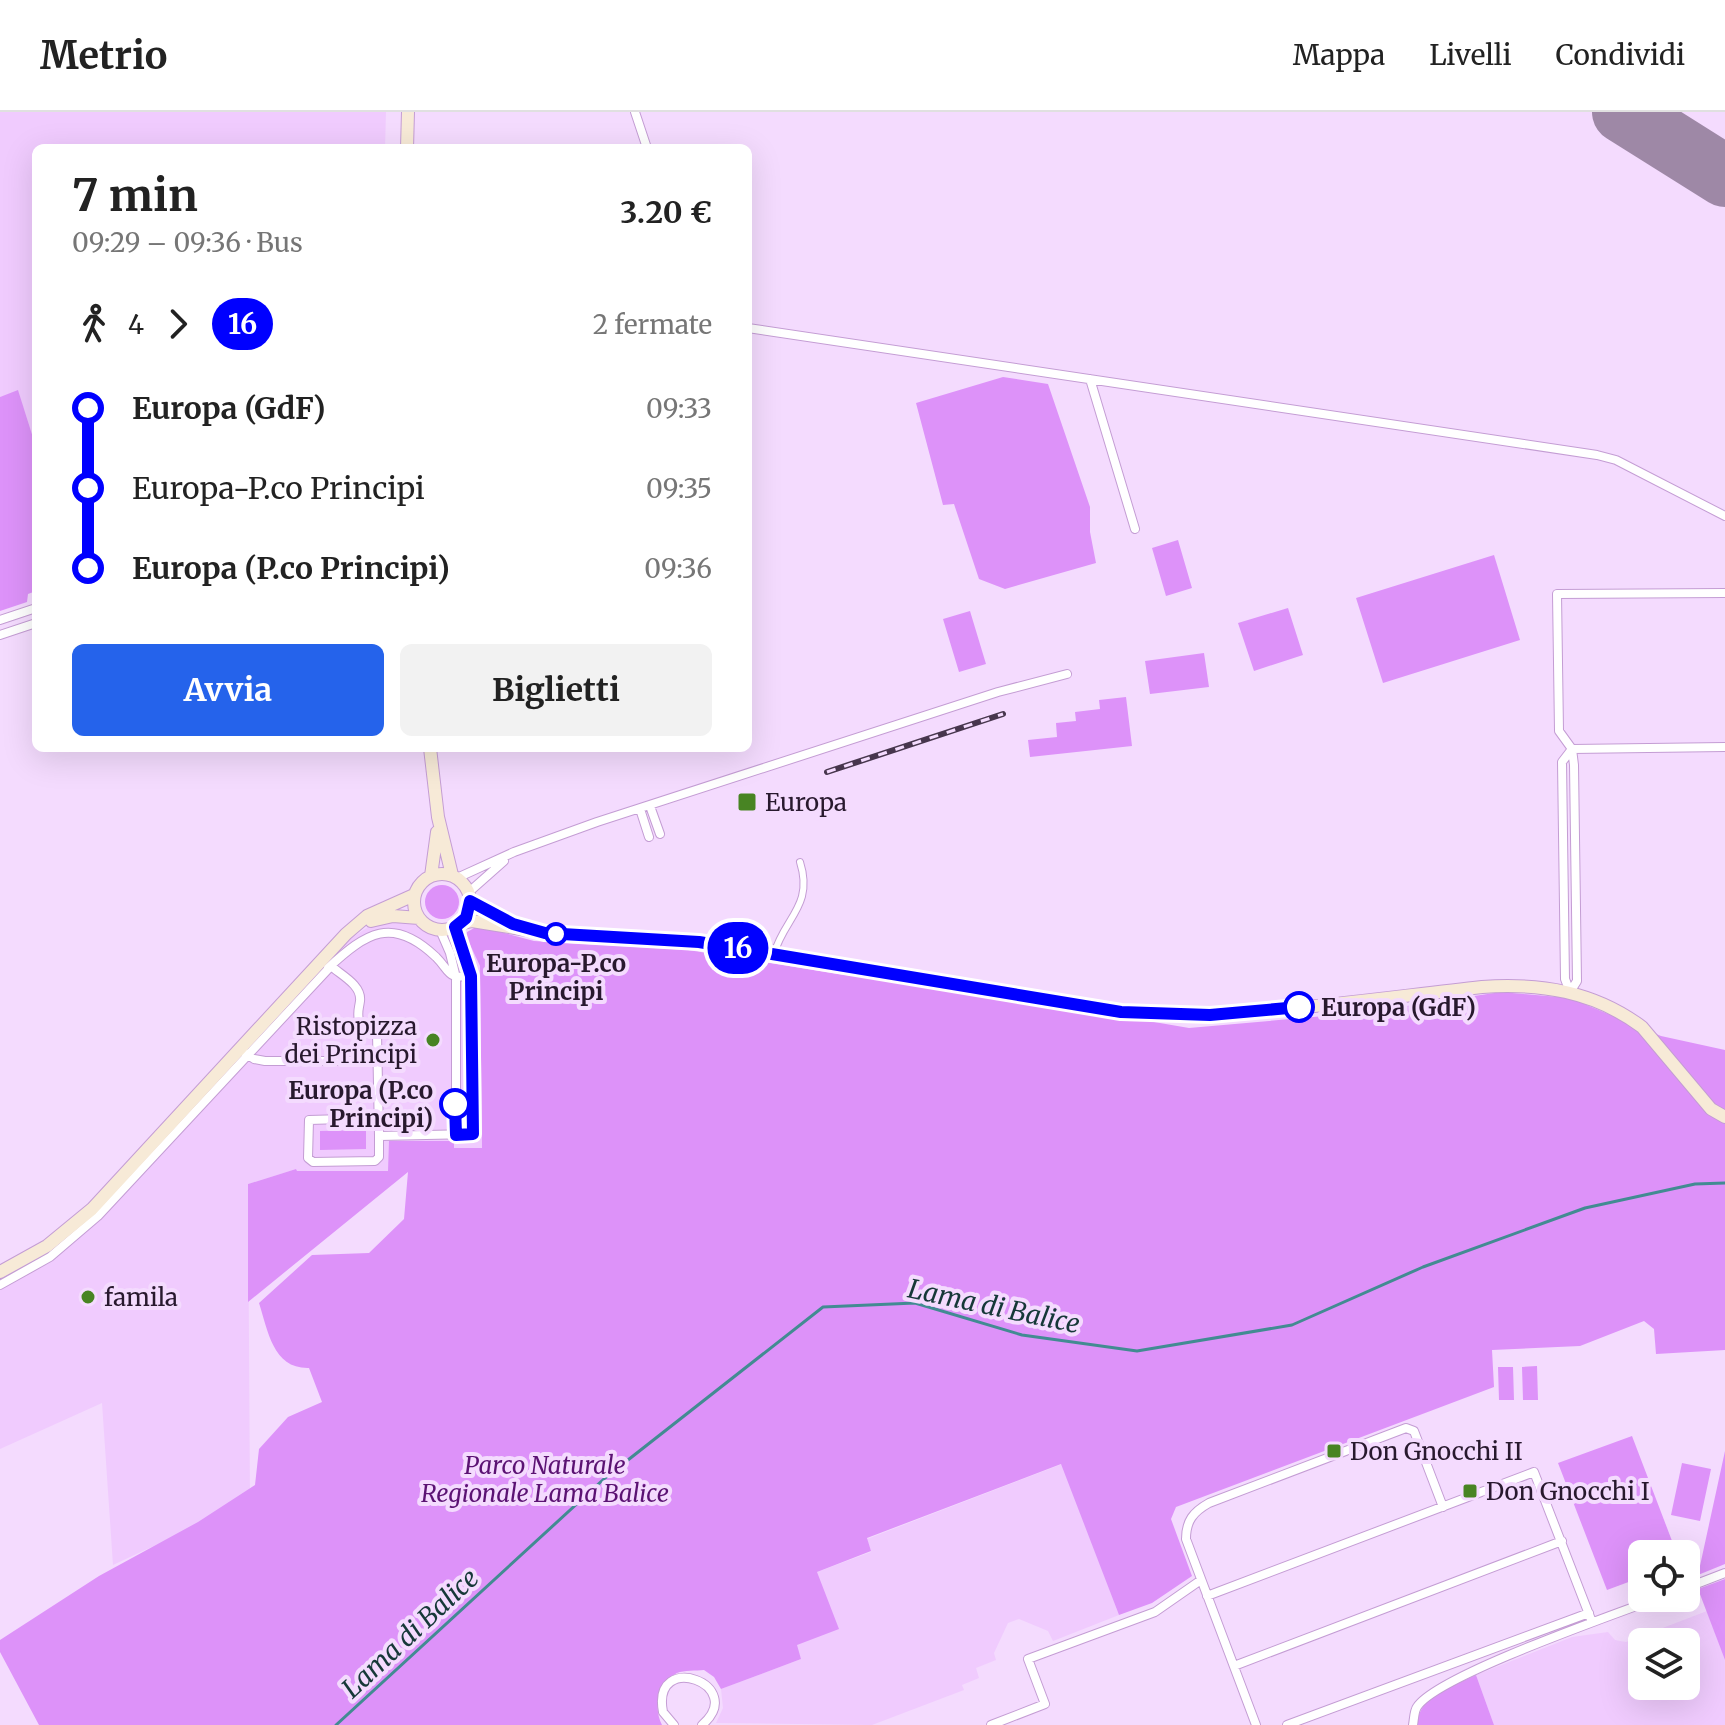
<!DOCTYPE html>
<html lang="it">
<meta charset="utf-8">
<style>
body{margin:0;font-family:Merriweather,serif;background:#f2f2f2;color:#222;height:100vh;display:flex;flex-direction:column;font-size:30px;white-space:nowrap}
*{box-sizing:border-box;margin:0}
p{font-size:26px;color:#767676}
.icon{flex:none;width:44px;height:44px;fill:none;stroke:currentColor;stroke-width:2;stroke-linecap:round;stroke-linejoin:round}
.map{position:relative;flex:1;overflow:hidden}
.panel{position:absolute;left:32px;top:32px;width:720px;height:608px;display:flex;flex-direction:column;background:#fff;border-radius:12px;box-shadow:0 8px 32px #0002}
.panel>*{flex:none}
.badge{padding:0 16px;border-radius:26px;font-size:28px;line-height:52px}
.fabs{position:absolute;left:1628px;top:1428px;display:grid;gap:16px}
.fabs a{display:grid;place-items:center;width:72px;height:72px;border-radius:12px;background:#fff;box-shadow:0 8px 32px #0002;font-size:40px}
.map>.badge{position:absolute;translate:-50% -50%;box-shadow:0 0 0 4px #fff}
.legs{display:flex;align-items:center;gap:12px;height:88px;padding:0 40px;font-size:26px}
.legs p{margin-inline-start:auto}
.summary{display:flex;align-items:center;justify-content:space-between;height:136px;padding:0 40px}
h1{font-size:44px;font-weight:700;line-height:60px}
.button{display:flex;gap:16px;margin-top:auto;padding:16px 40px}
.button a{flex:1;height:92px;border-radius:12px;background:#2563eb;color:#fff;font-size:32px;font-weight:700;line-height:92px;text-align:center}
.button a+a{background:#f2f2f2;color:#222}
ul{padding:0 40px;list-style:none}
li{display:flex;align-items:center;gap:28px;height:80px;font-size:30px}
li i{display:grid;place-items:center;width:12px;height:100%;margin:0 10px;background:currentColor}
li i::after{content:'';width:20px;height:20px;margin:-10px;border:6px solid;border-radius:50%;background:#fff}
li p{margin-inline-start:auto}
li:first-child i{background:linear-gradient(#0000 50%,currentColor 0)}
li:last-child i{background:linear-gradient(currentColor 50%,#0000 0)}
header{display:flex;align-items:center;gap:48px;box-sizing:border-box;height:112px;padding:0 40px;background:#fff;border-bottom:2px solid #e0e0e0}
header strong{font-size:38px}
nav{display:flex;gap:44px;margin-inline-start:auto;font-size:28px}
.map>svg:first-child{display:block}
.built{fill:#f0cbfe;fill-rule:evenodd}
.green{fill:#dd92f9}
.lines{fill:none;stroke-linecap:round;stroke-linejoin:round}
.stream{stroke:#428b92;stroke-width:3}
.runway{stroke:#9e88a6;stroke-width:62}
.pedestrian-casing{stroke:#c49dd4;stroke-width:8}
.minor-casing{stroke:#c49dd4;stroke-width:10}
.secondary-casing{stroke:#c49dd4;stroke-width:14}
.pedestrian{stroke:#fff;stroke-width:6}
.minor{stroke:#fff;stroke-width:8}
.secondary{stroke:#f7ead7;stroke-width:12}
.rail-casing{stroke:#47364d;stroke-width:6}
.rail{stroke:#f4dbfe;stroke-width:3;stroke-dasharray:9;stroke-linecap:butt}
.line-1-casing{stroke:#fff;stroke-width:18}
.line-1{stroke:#00f;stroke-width:12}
.poi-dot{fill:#488423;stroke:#f4dbfe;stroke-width:3}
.stop-1-dot{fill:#fff;stroke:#00f;stroke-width:4}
.labels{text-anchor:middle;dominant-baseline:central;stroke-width:8;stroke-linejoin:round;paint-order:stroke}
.poi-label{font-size:24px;fill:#28192e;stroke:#f4dbfe;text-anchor:start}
.stop-label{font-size:24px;font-weight:bold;fill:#28192e;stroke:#f4dbfe}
.park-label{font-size:24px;font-style:italic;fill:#5b1273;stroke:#f4dbfe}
.water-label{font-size:26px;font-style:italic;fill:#163838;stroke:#f4dbfe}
</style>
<header>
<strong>Metrio</strong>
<nav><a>Mappa</a><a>Livelli</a><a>Condividi</a></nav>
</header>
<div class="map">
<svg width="1725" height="1613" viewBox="0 0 1725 1613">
<rect width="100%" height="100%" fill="#f4dbfe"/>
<path class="built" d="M0,0H386L385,36H36V335L18,279L0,285Z
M391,807L417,811L422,817L441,826L465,818L480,854L482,1036H454V1029H389V1059H296V1057L248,1072L250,1389L113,1453L102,1291L0,1337V1168L63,1130L349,828L372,812Z
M1062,1352L1119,1503L1053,1529L1048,1519L1019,1507L1008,1511L994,1541L996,1548L976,1556L979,1566L962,1573L964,1578L872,1613L716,1611L723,1596L721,1577L801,1547L796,1533L817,1460L871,1440L867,1427Z
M1707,1499L1725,1548V1613H1494L1476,1563L1572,1525L1608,1520L1615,1528L1626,1530ZM1642,1530H1686V1574H1642Z"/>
<path class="green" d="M1003,265L1048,272L1090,395V420L1096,451L1005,477L979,467L954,392L943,393L916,291Z
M18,278L36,335V479L28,482L27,490L0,499V285Z
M1178,428L1192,476L1166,484L1152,436Z
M1494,443L1520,528L1383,571L1356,486Z
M1288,496L1303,543L1254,559L1238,511Z
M970,499L986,552L959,560L943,507Z
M1204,541L1209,575L1150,582L1145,549Z
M1126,585L1132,634L1030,645L1028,628L1057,625L1056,611L1076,609L1075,600L1100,597L1099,588Z
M425 790a17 17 0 1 1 34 0a17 17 0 1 1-34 0Z
M478,814L534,829L688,838L845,863L927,871L1189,916L1359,901L1501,880L1570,886L1661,924L1725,938V1238L1656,1242L1654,1217L1644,1209L1580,1234L1492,1238L1494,1275L1176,1395L1171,1407L1192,1464L1152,1491L1119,1503L1061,1352L867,1426L871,1439L817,1460L839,1517L797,1533L801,1547L721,1577L714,1565L704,1558C696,1559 684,1558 677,1561C658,1570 653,1596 662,1613H39L0,1540V1528L99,1464L198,1410L255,1373L259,1337L288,1305L322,1290L309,1256C273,1257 268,1219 259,1191L312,1143L369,1141L404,1107L408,1060L248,1190V1072L296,1057L297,1059H388L389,1029H454V1036H482L480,854L466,824L467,820Z
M366,1018V1037L320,1038V1019Z
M1537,1254L1538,1288H1523L1522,1255Z
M1498,1255H1513L1514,1288H1499Z
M1632,1324L1677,1442H1642V1465L1607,1478L1558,1351Z
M1725,1339V1452L1698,1463Z
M1682,1351L1711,1357L1700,1409L1671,1403Z
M1725,1467V1548L1698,1477Z
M1476,1563L1494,1613H1418C1415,1586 1456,1573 1476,1563Z"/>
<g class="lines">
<path class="stream" d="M336,1613L605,1366L823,1195L915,1191L1022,1223L1137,1239L1292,1213L1423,1155L1585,1096L1695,1072L1725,1071"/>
<path class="runway" d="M1623,0L1725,64"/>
<g class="pedestrian-casing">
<path id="pedestrian" d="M774,842C784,806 814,794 800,750"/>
</g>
<g class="minor-casing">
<path id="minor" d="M635,0L647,36
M748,216L1597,343L1616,348L1725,404
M1090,267L1135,417
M0,508L36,496
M0,523L36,511
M1572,637L1725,635
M650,694L660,722
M640,697L649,725
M457,766L514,740L597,710L998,580L1067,562
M469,780L504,749
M440,818L450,841L456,866V1023
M328,856C366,821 392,803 436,845C451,860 446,867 471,864
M1570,880L1577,869L1574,653L1572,637L1559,619L1557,482L1725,481
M1570,880L1565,867L1562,650L1572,637
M244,940L254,947L265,949H379
M379,1006L309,1008L308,1046L313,1050L375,1049L379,1045V1024
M0,1173L50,1145L98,1104L331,854C341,863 362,873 360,889C359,897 357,900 359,908L377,921L379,1024L473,1022L471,864L455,815
M1686,1476L1725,1461
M1207,1484L1534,1360L1592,1510
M1234,1554L1562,1429
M674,1613L663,1600C651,1537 749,1573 702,1613
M991,1613L1045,1592L1028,1547L1155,1500L1201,1468
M1256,1613L1186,1427C1186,1409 1193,1400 1209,1391L1406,1316L1414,1319L1443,1395
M1287,1613L1589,1501
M1413,1613C1414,1608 1414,1599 1417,1595C1436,1564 1616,1502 1658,1486"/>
</g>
<g class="secondary-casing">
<path id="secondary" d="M407,36L408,0
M430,636L438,705L452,763
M414 790a28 28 0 1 1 56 0a28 28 0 1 1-56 0Z
M431,764L437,720
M470,789L511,811
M371,809L393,804L419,806
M459,812L472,809L545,821L699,830L1121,900C1242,908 1362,888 1482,875C1540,871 1594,879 1642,915L1711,997L1725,1005
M0,1160L47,1134L92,1097L346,822L367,804L414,783"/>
</g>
<use href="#pedestrian" class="pedestrian"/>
<use href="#minor" class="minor"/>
<use href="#secondary" class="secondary"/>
<g class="rail-casing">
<path id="rail" d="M827,660L1003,602"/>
</g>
<use href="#rail" class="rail"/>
</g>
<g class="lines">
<g class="line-1-casing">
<path id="line-1" d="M455,992L456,1023L473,1022L471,864L455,815L466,806L470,789L513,812L545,821L699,830L1121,900L1210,903L1299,895"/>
</g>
<use href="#line-1" class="line-1"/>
</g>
<g class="poi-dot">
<rect x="737" y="680" width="20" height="20" rx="4"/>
<circle cx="433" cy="928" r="8"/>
<circle cx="88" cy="1185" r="8"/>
<rect x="1326" y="1331" width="16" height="16" rx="4"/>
<rect x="1462" y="1371" width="16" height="16" rx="4"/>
</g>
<g class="stop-1-dot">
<circle cx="556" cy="822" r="10"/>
<circle cx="1299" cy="895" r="14"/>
<circle cx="455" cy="992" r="14"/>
</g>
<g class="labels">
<g class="poi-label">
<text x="765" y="690">Europa</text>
<text x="417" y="914" text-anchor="end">Ristopizza<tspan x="417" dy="28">dei Principi</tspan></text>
<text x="104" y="1185">famila</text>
<text x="1350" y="1339">Don Gnocchi II</text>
<text x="1486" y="1379">Don Gnocchi I</text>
</g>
<g class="stop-label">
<text x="556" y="851">Europa-P.co<tspan x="556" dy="28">Principi</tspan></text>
<text x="1321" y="895" text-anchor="start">Europa (GdF)</text>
<text x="433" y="978" text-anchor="end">Europa (P.co<tspan x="433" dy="28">Principi)</tspan></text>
</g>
<g class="park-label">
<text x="545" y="1353">Parco Naturale<tspan x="545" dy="28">Regionale Lama Balice</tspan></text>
</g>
<g class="water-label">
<text transform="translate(994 1194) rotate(12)">Lama di Balice</text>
<text transform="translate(410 1521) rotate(-43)">Lama di Balice</text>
</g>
</g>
</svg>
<div class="fabs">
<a><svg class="icon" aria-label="locate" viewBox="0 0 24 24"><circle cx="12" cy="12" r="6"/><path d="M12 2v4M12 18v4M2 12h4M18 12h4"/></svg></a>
<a><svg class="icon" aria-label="layers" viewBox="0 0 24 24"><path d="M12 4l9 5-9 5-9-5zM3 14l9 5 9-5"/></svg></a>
</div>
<b class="badge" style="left:738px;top:836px;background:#00f;color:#fff">16</b>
<section class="panel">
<div class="summary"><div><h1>7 min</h1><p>09:29 – 09:36 · Bus</p></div><b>3.20 €</b></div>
<div class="legs"><svg class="icon" aria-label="walk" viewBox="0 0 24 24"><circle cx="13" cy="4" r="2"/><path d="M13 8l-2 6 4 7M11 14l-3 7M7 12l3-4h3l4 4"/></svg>4<svg class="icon" aria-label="forward" viewBox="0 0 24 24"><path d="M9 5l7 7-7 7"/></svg><b class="badge" style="background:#00f;color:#fff">16</b><p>2 fermate</p></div>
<ul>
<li><i style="color:#00f"></i><b>Europa (GdF)</b><p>09:33</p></li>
<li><i style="color:#00f"></i><span>Europa-P.co Principi</span><p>09:35</p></li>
<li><i style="color:#00f"></i><b>Europa (P.co Principi)</b><p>09:36</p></li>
</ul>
<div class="button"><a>Avvia</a><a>Biglietti</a></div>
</section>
</div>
